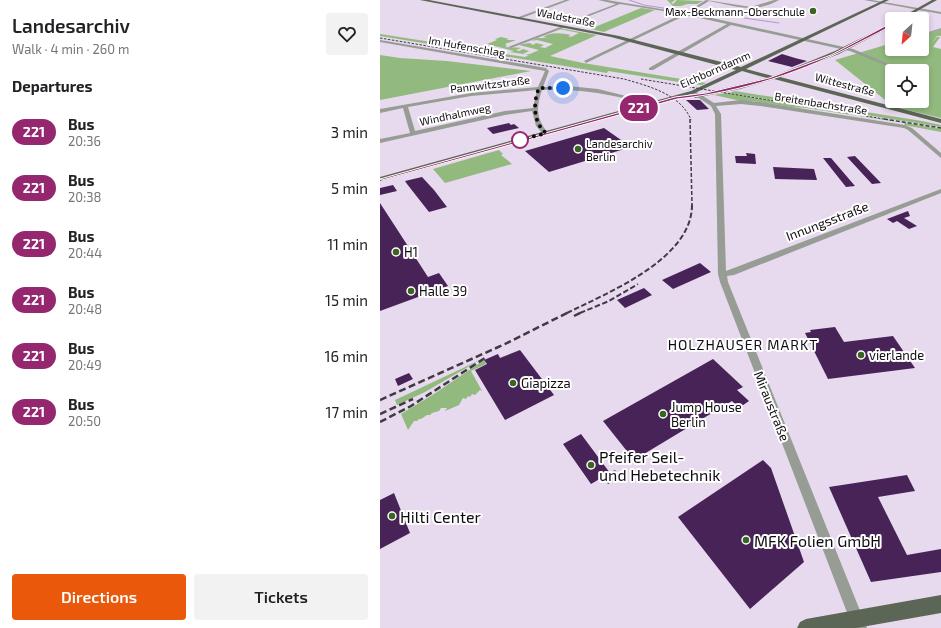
<!DOCTYPE html>
<meta charset="utf-8">
<style>
body{margin:0;font-family:"Exo 2",sans-serif;background:#f2f2f2;color:#202124;height:100vh;display:flex;flex-direction:column;font-size:15px;white-space:nowrap}
*{box-sizing:border-box;margin:0}
p{font-size:13px;color:#757577}
.icon{flex:none;width:22px;height:22px;fill:none;stroke:currentColor;stroke-width:2;stroke-linecap:round;stroke-linejoin:round}
.map{position:relative;flex:1;overflow:hidden}
.panel{display:flex;flex-direction:column;background:#fff;width:380px}
.panel>*{flex:none}
.badge{padding:0 8px;border-radius:13px;font-size:14px;line-height:26px}
.needle{width:26px;rotate:207deg}
.fabs{position:absolute;left:505px;top:12px;display:grid;gap:8px}
.fabs a{display:grid;place-items:center;width:44px;height:44px;border-radius:4px;background:#fff;box-shadow:0 2px 6px #0003;font-size:20px}
.you{position:absolute;width:20px;height:20px;margin:-10px;border:3px solid #fff;border-radius:50%;background:#1a73e8;box-shadow:0 0 0 6px #1a73e833}
.map>.badge{position:absolute;translate:-50% -50%;box-shadow:0 0 0 2px #fff}
h2{padding:0 12px;font-size:15px;line-height:36px}
.round{display:grid;place-items:center;flex:none;width:42px;height:42px;border-radius:4px;background:#f2f2f2}
.summary{display:flex;align-items:center;justify-content:space-between;height:68px;padding:0 12px}
h1{font-size:19px;font-weight:600;line-height:30px}
.button{display:flex;gap:8px;margin-top:auto;padding:8px 12px}
.button a{flex:1;height:46px;border-radius:4px;background:#ea580c;color:#fff;font-size:16px;font-weight:600;line-height:46px;text-align:center}
.button a+a{background:#f2f2f2;color:#202124}
ul{padding:0;list-style:none}
li{display:flex;align-items:center;gap:12px;height:56px;padding:0 12px}
li div{flex:1}
li b{display:block;font-size:15px}
li em{font-style:normal}
li .badge{min-width:44px;font-weight:700;text-align:center}
main{display:flex;flex:1;min-height:0}
.map>svg:first-child{display:block}
.green{fill:#92ba7e;fill-rule:evenodd}
.lines{fill:none;stroke-linecap:round;stroke-linejoin:round}
.stream{stroke:#bb93d0;stroke-width:1}
.building{fill:#482358}
.minor{fill:#979d94;fill-rule:evenodd}
.major{fill:#5c6657;fill-rule:evenodd}
.rail-far3{stroke:#403a43;stroke-width:1;stroke-dasharray:2.5 1.5;stroke-linecap:butt}
.rail-far2{stroke:#403a43;stroke-width:1.5;stroke-dasharray:4 2;stroke-linecap:butt}
.rail-far1{stroke:#403a43;stroke-width:2;stroke-dasharray:5.5 2.5;stroke-linecap:butt}
.rail{stroke:#403a43;stroke-width:2.5;stroke-dasharray:7 3.5;stroke-linecap:butt}
.line{fill:#95276e;stroke:#fff}
.walk{stroke:#100c12;stroke-width:4;stroke-dasharray:0 7.2}
.poi-dot{fill:#3a6420;stroke:#fff;stroke-width:1.5}
.stop-dot{fill:#fff;stroke:#95276e;stroke-width:2}
.labels{text-anchor:middle;dominant-baseline:central;stroke-width:4;stroke-linejoin:round;paint-order:stroke}
.far-poi-label{font-size:11px;fill:#100c12;stroke:#fff;text-anchor:end}
.far-street-label{font-size:11px;fill:#100c12;stroke:#fff}
.street-label{font-size:13px;fill:#100c12;stroke:#fff}
.poi-label{font-size:13px;fill:#100c12;stroke:#fff;text-anchor:start}
.neighbourhood-label{font-size:14px;letter-spacing:1px;fill:#100c12;stroke:#fff}
.near-poi-label{font-size:16px;fill:#100c12;stroke:#fff;text-anchor:start}
</style>
<main>
<section class="panel">
<div class="summary"><div><h1>Landesarchiv</h1><p>Walk · 4 min · 260 m</p></div><a class="round"><svg class="icon" aria-label="heart" viewBox="0 0 24 24"><path d="M12 20l-8-8c-3-5 5-10 8-4 3-6 11-1 8 4z"/></svg></a></div>
<h2>Departures</h2>
<ul>
<li><span class="badge" style="background:#95276e;color:#fff">221</span><div><b>Bus</b><p>20:36</p></div><em>3 min</em></li>
<li><span class="badge" style="background:#95276e;color:#fff">221</span><div><b>Bus</b><p>20:38</p></div><em>5 min</em></li>
<li><span class="badge" style="background:#95276e;color:#fff">221</span><div><b>Bus</b><p>20:44</p></div><em>11 min</em></li>
<li><span class="badge" style="background:#95276e;color:#fff">221</span><div><b>Bus</b><p>20:48</p></div><em>15 min</em></li>
<li><span class="badge" style="background:#95276e;color:#fff">221</span><div><b>Bus</b><p>20:49</p></div><em>16 min</em></li>
<li><span class="badge" style="background:#95276e;color:#fff">221</span><div><b>Bus</b><p>20:50</p></div><em>17 min</em></li>
</ul>
<div class="button"><a>Directions</a><a>Tickets</a></div>
</section>
<div class="map">
<svg width="561" height="628" viewBox="0 0 561 628">
<rect width="100%" height="100%" fill="#e7d9ee"/>
<path class="green" d="M287,0H295L291,3L293,4L297,0L323,1L317,4H307L301,6H293Z
M261,8L275,10L224,32L210,29Z
M561,28V36H557L552,43L557,37H560L553,47L561,49V118L514,107L455,60L512,43V49H542V34ZM512,71H542V101H512Z
M179,29H184L217,35L170,56L203,63L326,83L322,85L312,84L228,71L227,73L0,36V34L103,50L93,47L98,45L111,49L106,51L145,57L149,55L145,54H150L159,50L139,45L148,42L143,44L150,43L153,45L156,43L164,45L160,47L165,48L173,44L157,40L151,41L157,38H168L163,37C171,32 181,33 191,35L188,36L191,37L199,33Z
M121,37L129,39L126,40H136L125,44L127,46L125,47C131,48 136,47 141,48L136,50L139,51L143,49L149,51L143,54L130,52L134,51L107,44L117,40L115,39Z
M0,55L20,58L67,61L151,71L0,100Z
M355,91L542,121L561,125V127L349,93Z
M346,93L561,129V132L524,125L525,123L426,108L411,107L373,101H361L334,95Z
M119,150L123,154L121,155L132,164L65,183L53,169Z
M100,360L45,392L17,405L15,400Z
M104,360L106,364L91,371L102,391L100,390L95,395L92,394L90,397L88,396L86,399L83,398L79,405L65,411L67,408H61L59,411L52,413L50,415H47L41,419H39L37,421H34L28,430L21,414L54,394Z"/>
<g class="lines">
<path class="stream" d="M249,0L264,5L302,11
M315,13L359,17
M364,18L399,23
M542,35L561,29"/>
</g>
<path class="building" d="M402,54L415,58L427,61L412,67L388,61Z
M306,100H320L329,109L317,110Z
M129,123L131,125L134,124L139,128L113,134L107,128Z
M224,128L251,147L169,172L145,151Z
M366,153L375,154L376,164L356,163L355,156H367Z
M475,156L501,183L492,184L467,157Z
M443,158H451L475,186L466,187Z
M393,167L434,169L437,180L395,179Z
M42,177L54,190L67,207L49,212L27,184L25,181Z
M13,185L17,191L0,195V188Z
M0,203L48,277L59,273L68,286L0,311Z
M528,211L530,216L524,218L537,226L529,229L517,221L513,223L507,219Z
M320,263L331,272L293,289L282,280Z
M264,288L272,295L245,308L237,300Z
M455,327L464,342L513,336L535,368L448,379L425,333L431,332L430,330Z
M140,350L174,395L125,420L95,370L107,364L104,360L118,354L120,358Z
M333,359L363,387L357,390L369,401L359,408L352,401L254,460L223,421Z
M29,373L33,379L18,386L15,379Z
M201,434L230,473L235,470L240,477L228,484L223,477L211,484L183,444Z
M383,460L391,468L424,562L370,609L298,517Z
M527,475L535,491L498,497L527,555L561,549V572L491,582L449,487Z
M14,493L30,533L0,549V500Z"/>
<g class="lines">
<path class="minor" d="M185,0H190L139,19L136,18Z
M218,0H227L305,13L326,0L371,7L394,0H399C374,14 356,6 329,1L309,13L473,49L525,71H519L470,51L351,25L273,70H269V68L347,24L306,15L206,63L204,61L302,14L240,4L199,20V18L236,4Z
M484,0H492L561,12V14Z
M183,26L186,27L131,48L128,47Z
M0,40L166,68L169,71L163,87L188,86L218,89L250,97L247,99C218,92 191,89 162,90C156,108 156,118 168,133L167,134H163L156,126L152,111L125,115L0,143V139L30,133L23,108L0,113V109L91,93L158,87L165,71L0,42ZM157,90L153,108L125,111L35,131L28,107L91,96Z
M546,77L548,78V79L542,80V78Z
M311,91H315L334,103L361,100L380,102L525,125L532,128L561,153V158L528,130L524,128L380,106L361,104L336,106L341,114L346,271L561,189V193L354,275L347,276L348,282L487,628H473L340,282L338,274L335,114L331,106L311,93Z"/>
<path class="major" d="M40,0H49L239,36L361,67L504,0H509L366,69L393,76L399,74L455,51L512,23V26L459,54L400,77L561,119V123L394,79L360,89L315,98L312,96L387,78L362,71L315,93L0,181V177L311,91L356,70L231,37Z
M552,0H557L523,19H518Z
M561,595V613L476,628H417L420,622L426,619Z"/>
<path class="rail-far3" d="M0,38L244,79C268,86 301,94 311,120
M261,79L510,120"/>
<path class="rail-far2" d="M310,119L312,205
M504,119L561,128"/>
<path class="rail-far1" d="M187,313C227,293 313,259 312,204
M200,313L229,301L258,284"/>
<path class="rail" d="M194,316L202,312
M0,400L125,344L189,312
M0,414L33,399
M0,422L31,406L105,358"/>
</g>
<path class="line" d="M511,23L514,24C504,30 492,36 482,41C424,72 362,92 297,99L2,180L0,179L295,97L326,93L389,78L451,55Z"/>
<g class="lines">
<path class="walk" d="M140,140L166,133C153,123 153,102 159,88H183"/>
</g>
<g class="poi-dot">
<circle cx="433" cy="11" r="4"/>
<circle cx="198" cy="149" r="4"/>
<circle cx="16" cy="252" r="4"/>
<circle cx="31" cy="291" r="4"/>
<circle cx="481" cy="355" r="4"/>
<circle cx="133" cy="383" r="4"/>
<circle cx="283" cy="414" r="4"/>
<circle cx="211" cy="465" r="4"/>
<circle cx="12" cy="516" r="4"/>
<circle cx="366" cy="540" r="4"/>
</g>
<circle class="stop-dot" cx="140" cy="140" r="8"/>
<g class="labels">
<g class="far-poi-label">
<text x="425" y="11">Max-Beckmann-Oberschule</text>
<text x="206" y="143" text-anchor="start">Landesarchiv<tspan x="206" dy="13">Berlin</tspan></text>
</g>
<g class="far-street-label">
<text transform="translate(186 17) rotate(11)">Waldstraße</text>
<text transform="translate(87 46) rotate(10)">Im Hufenschlag</text>
<text transform="translate(335 69) rotate(-24)">Eichborndamm</text>
<text transform="translate(110 84) rotate(-7)">Pannwitzstraße</text>
<text transform="translate(465 84) rotate(15)">Wittestraße</text>
<text transform="translate(441 103) rotate(9)">Breitenbachstraße</text>
<text transform="translate(75 114) rotate(-12)">Windhalmweg</text>
</g>
<g class="street-label">
<text transform="translate(447 221) rotate(-21)">Innungsstraße</text>
<text transform="translate(392 406) rotate(68)">Miraustraße</text>
</g>
<g class="poi-label">
<text x="24" y="252">H1</text>
<text x="39" y="291">Halle 39</text>
<text x="489" y="355">vierlande</text>
<text x="141" y="383">Giapizza</text>
<text x="291" y="407">Jump House<tspan x="291" dy="15">Berlin</tspan></text>
</g>
<g class="neighbourhood-label">
<text x="363" y="344">HOLZHAUSER MARKT</text>
</g>
<g class="near-poi-label">
<text x="219" y="456">Pfeifer Seil-<tspan x="219" dy="18">und Hebetechnik</tspan></text>
<text x="20" y="516">Hilti Center</text>
<text x="374" y="540">MFK Folien GmbH</text>
</g>
</g>
</svg>
<div class="fabs">
<a><svg class="needle" viewBox="-14 -14 28 28"><path d="M0-13l5 13h-10z" fill="#e53935"/><path d="M0 13l5-13h-10z" fill="#757577"/></svg></a>
<a><svg class="icon" aria-label="locate" viewBox="0 0 24 24"><circle cx="12" cy="12" r="6"/><path d="M12 2v4M12 18v4M2 12h4M18 12h4"/></svg></a>
</div>
<div class="you" style="left:183px;top:88px"></div>
<b class="badge" style="left:259px;top:108px;background:#95276e;color:#fff">221</b>
</div>
</main>
